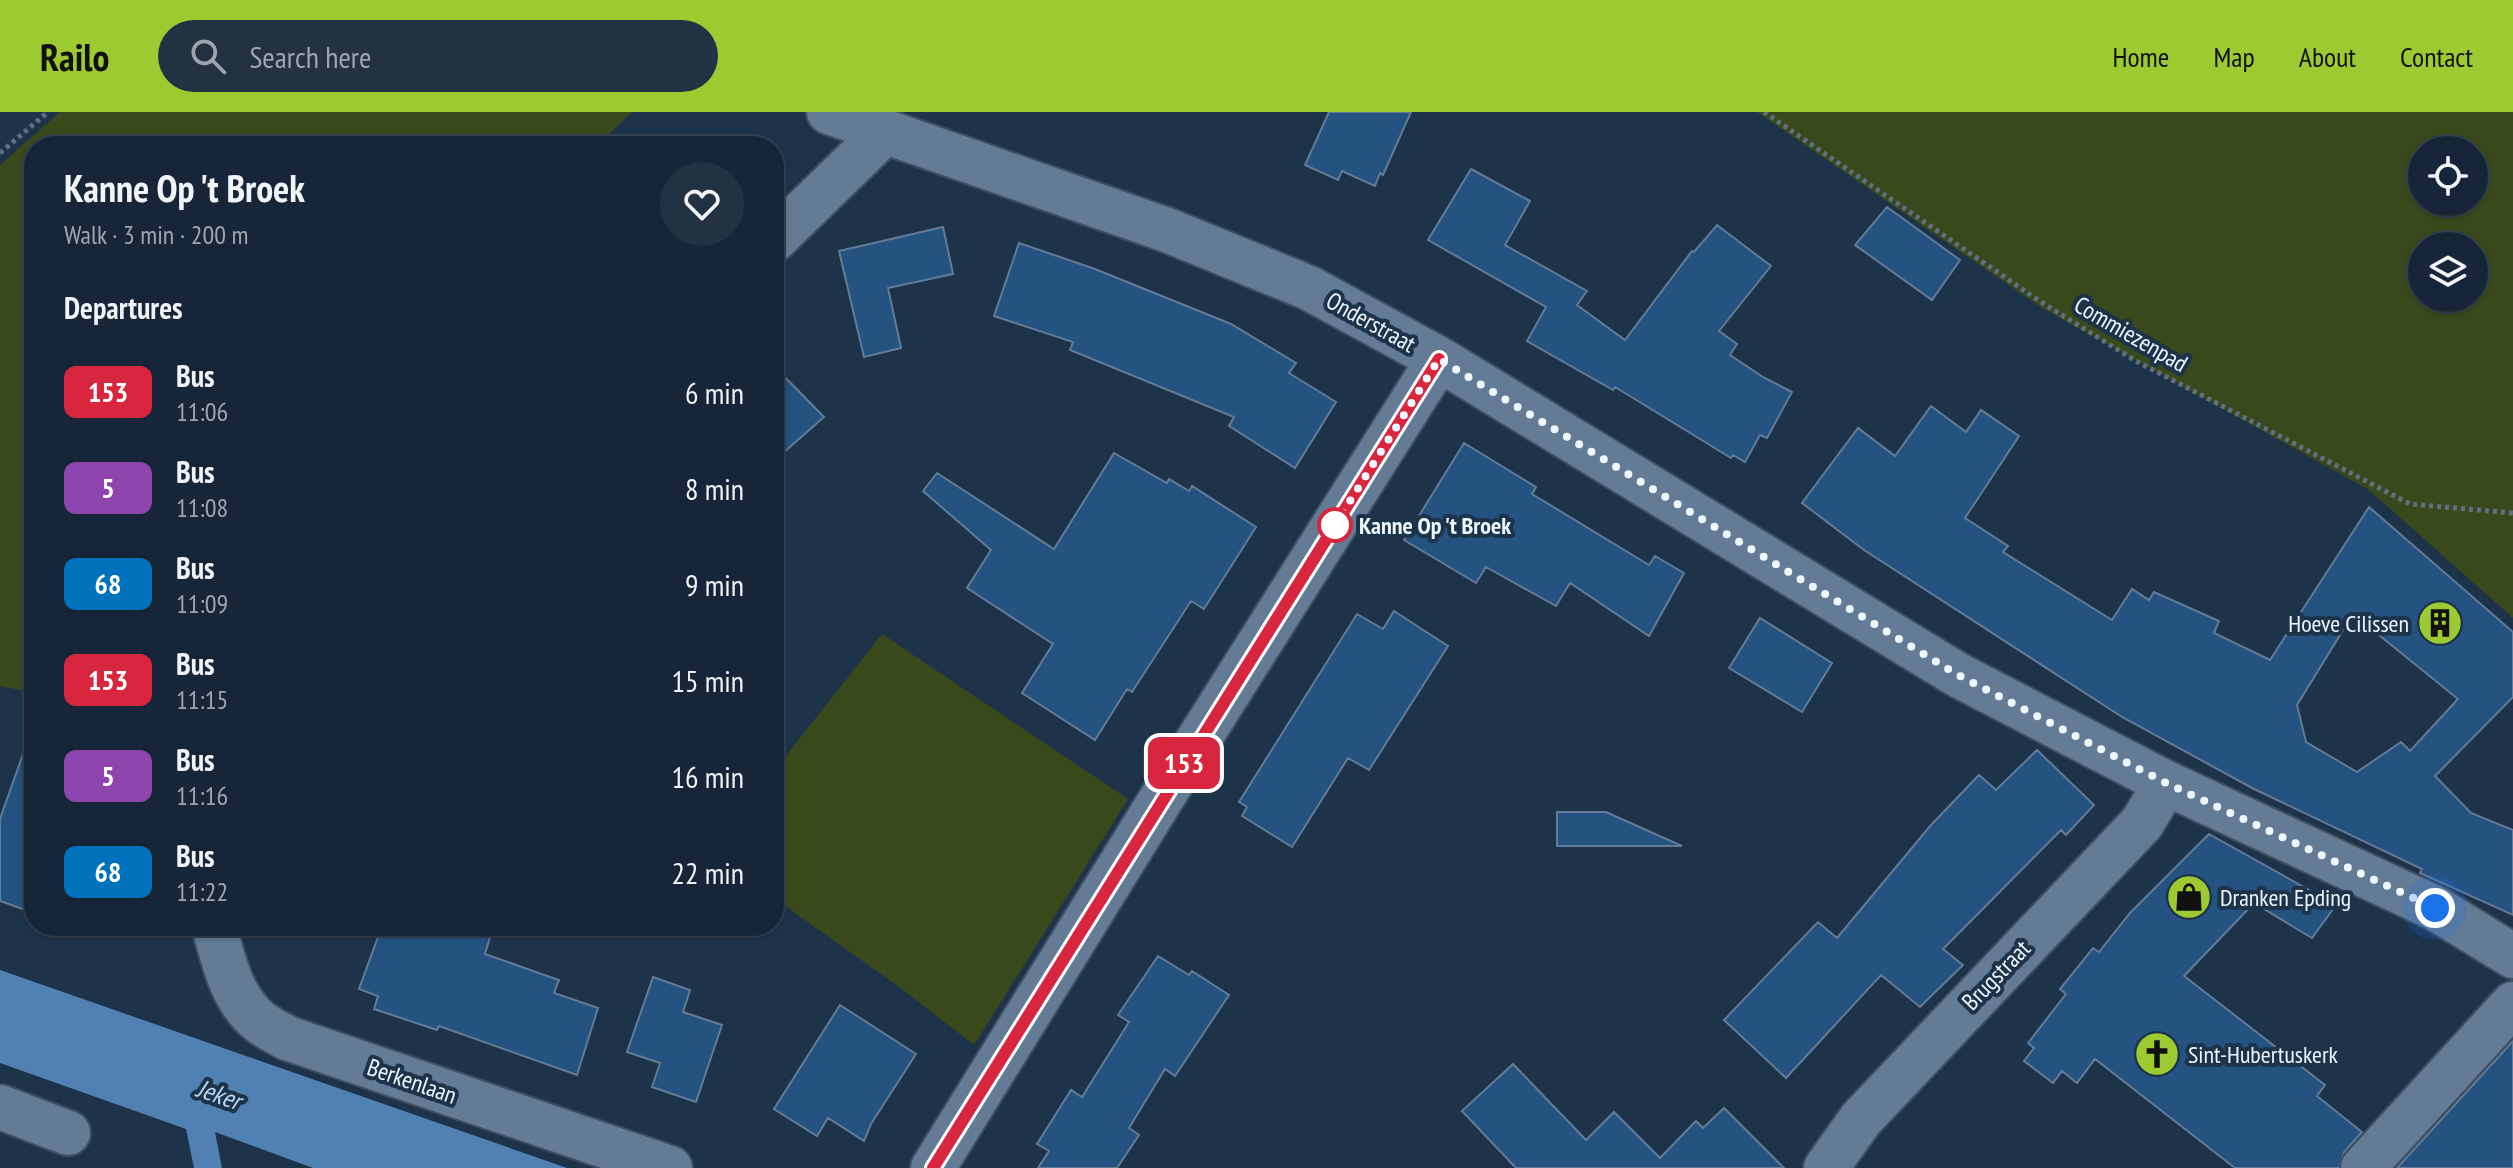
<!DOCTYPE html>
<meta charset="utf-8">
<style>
body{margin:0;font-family:"PT Sans Narrow",sans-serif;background:#233243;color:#f1f3f6;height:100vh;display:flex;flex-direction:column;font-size:30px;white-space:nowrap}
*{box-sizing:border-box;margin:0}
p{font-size:26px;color:#9ea5ae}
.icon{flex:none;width:44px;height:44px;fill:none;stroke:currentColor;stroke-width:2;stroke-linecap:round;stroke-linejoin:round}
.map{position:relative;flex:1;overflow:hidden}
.drawer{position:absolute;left:24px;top:24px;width:760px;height:800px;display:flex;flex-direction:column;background:#162638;border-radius:32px;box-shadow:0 2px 6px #0004,0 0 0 2px #354353}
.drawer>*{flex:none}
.badge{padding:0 16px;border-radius:12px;font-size:28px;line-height:52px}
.buttons{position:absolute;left:2408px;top:24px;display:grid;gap:16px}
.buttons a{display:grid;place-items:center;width:80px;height:80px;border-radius:50%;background:#162638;box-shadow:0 2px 6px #0004,0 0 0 2px #354353;font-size:40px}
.you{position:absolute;width:40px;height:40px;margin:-20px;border:6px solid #fff;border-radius:50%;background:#1a73e8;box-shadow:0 0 0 12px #1a73e833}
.map>.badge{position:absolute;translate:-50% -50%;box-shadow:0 0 0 4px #fff}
h2{padding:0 40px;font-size:30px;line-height:72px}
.round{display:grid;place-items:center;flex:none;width:84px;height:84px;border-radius:42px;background:#233243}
.overview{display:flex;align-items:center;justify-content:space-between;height:136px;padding:0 40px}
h1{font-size:38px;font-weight:700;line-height:60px}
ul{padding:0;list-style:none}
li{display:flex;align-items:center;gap:24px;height:96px;padding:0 40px}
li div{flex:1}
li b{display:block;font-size:30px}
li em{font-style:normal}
li .badge{min-width:88px;font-weight:700;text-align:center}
header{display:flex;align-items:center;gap:48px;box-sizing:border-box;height:112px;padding:0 40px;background:#9dca30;color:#111}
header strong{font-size:38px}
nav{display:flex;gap:44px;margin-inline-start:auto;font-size:28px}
.search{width:560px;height:72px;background:#233243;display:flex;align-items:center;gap:20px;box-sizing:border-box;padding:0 28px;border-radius:44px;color:#9ea5ae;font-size:30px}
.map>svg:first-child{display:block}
.green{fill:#3a491c;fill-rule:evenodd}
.water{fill:#5181b3}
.building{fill:#245382;stroke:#637b95;stroke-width:2;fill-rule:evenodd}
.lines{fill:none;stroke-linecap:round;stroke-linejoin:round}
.street-casing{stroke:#3d4f61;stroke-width:48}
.path{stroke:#5e7082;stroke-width:5;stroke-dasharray:4 4;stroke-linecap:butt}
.street{stroke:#637b95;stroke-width:44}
.line-casing{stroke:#fff;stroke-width:18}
.line{stroke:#d7263d;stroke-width:12}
.walk{stroke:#eef6ff;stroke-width:8;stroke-dasharray:0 14.4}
.stop-dot{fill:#fff;stroke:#d7263d;stroke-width:4}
.labels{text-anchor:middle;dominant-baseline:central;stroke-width:8;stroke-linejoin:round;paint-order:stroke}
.street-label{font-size:24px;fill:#eef6ff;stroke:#1d334a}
.stop-label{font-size:24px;font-weight:bold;fill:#eef6ff;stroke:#1d334a;text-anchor:start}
.poi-label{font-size:24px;fill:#eef6ff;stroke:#1d334a;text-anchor:start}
.water-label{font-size:26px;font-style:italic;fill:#b9d4f1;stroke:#1d334a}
</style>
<header>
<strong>Railo</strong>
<div class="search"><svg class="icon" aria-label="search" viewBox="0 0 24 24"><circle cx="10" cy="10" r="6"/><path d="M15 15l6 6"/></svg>Search here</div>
<nav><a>Home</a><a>Map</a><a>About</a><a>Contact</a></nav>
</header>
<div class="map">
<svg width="2513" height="1056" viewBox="0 0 2513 1056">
<rect width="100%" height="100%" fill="#1d334a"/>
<path class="green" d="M60,0H632L597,34H34V576L30,580L0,574V53Z
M1757,0H2513V506L2369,378L2042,196ZM2422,38H2474V90H2422ZM2422,134H2474V186H2422Z
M882,522L1128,687L974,933L902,877L774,786V659Z"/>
<path class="water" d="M0,858L567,1056H313L215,1020L222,1056H194L186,1017L0,951Z"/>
<path class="building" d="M1329,0H1411L1383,63L1380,61L1375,74L1342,59L1338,68L1305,53Z
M1471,57L1530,89L1505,133L1587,179L1577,193L1625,228L1692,139L1694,140L1717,113L1771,154L1719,219L1737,232L1730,243L1763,265L1792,280L1767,326L1760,323L1745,350L1733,343L1731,346L1615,275L1613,278L1527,229L1546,195L1428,128Z
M1887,95L1960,148L1932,188L1855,133Z
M943,115L953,162L888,176L901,236L864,245L839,139Z
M1019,131L1095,157L1231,212L1296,251L1289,261L1336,290L1295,356L1229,314L1234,305L1070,238L1073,230L994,204Z
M774,254L824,305L774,349Z
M1931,294L1966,320L1981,298L2019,324L1965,406L2008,434L2003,440L2112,508L2132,477L2149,488L2154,480L2219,509L2214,521L2270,548L2369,395L2513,520V585L2435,664L2471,701L2513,718V803L2420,761L2422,757L2254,677L2122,605L1864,438L1802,391L1858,316L1895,344ZM2353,502L2458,587L2410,639L2401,630L2357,660L2306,630L2297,593Z
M1464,331L1536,375L1532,382L1649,453L1655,444L1684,461L1649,524L1570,471L1556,494L1486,455L1476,471L1404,428Z
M1114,341L1167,371L1169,367L1189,379L1192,374L1256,415L1204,497L1191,489L1132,580L1127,577L1095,628L1022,581L1053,532L967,476L991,438L923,379L937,361L1054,437Z
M1394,499L1448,534L1369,658L1348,646L1292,735L1242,704L1247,695L1239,690L1357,502L1383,517Z
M1760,506L1832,551L1802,600L1729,556Z
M29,625L34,626V801L0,789V707Z
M2037,638L2094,693L2066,723L2061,718L1943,837L1963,853L1920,895L1881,863L1786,966L1724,908L1818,810L1837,826L1931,713L1979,663L1996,678Z
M1557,700H1606L1682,734H1557Z
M2209,722L2336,793L2312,826L2254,791L2184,864L2325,973L2317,984L2362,1020L2344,1040L2339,1056H2235L2095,947L2077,971L2062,959L2053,971L2024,949L2034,936L2028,931L2066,882L2060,877L2093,836L2099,840L2130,801Z
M382,814H469L491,822L485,842L559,868L554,881L598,896L577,963L439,914L437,918L374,897L378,884L359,877Z
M1158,844L1189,863L1192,859L1229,883L1175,964L1165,957L1129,1016L1139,1023L1117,1056H1038L1049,1039L1037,1032L1071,978L1082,985L1129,910L1118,903Z
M653,865L690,878L683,900L722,913L696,990L652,975L660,951L627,940Z
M840,893L916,942L871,1012L864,1029L828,1006L817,1024L774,997Z
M2513,929V1056H2397Z
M1513,952L1586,1028L1614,1000L1660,1046L1696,1009L1703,1016L1724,996L1784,1056H1516L1462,999Z"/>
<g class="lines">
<g class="street-casing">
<path id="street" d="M829,0L1167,118L1309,176L1439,247L1958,563L2166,671L2435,796L2513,844
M774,128L884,21
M214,814C223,847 231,887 260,910C268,916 278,921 287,926L670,1056
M0,995L68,1021
M933,1056L1163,684L1439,247
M1826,1056L1861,1007L2142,711L2166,671
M2363,1056L2513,892"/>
</g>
<path class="path" d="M1764,0L2041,190L2136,249L2410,392L2513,401
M0,41L48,0"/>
<use href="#street" class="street"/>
</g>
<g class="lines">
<g class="line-casing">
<path id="line" d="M933,1056L1439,247"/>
</g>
<use href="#line" class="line"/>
<path class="walk" d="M1335,413L1439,247L1958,563L2166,671L2435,796"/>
</g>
<defs>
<g id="building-disc" transform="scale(2.3)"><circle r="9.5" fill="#9dca30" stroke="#1d334a"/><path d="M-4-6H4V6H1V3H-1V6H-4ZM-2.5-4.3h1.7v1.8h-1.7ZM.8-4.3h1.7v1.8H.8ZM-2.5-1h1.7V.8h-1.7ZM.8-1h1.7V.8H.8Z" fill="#111"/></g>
<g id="shop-disc" transform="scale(2.3)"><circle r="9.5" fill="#9dca30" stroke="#1d334a"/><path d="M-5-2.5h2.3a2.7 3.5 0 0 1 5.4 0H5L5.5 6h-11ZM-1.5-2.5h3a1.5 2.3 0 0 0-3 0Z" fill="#111"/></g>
<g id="church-disc" transform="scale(2.3)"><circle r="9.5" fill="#9dca30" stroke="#1d334a"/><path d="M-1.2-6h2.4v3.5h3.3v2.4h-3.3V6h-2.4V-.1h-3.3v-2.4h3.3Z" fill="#111"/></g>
</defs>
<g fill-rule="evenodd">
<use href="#building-disc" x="2440" y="511"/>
<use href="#shop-disc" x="2189" y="785"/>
<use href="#church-disc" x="2157" y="942"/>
</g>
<circle class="stop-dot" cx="1335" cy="413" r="16"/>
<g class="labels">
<g class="street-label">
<text transform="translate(1371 210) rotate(29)">Onderstraat</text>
<text transform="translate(2131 222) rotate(30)">Commiezenpad</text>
<text transform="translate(1996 863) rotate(-46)">Brugstraat</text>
<text transform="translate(412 969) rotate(19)">Berkenlaan</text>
</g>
<g class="stop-label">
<text x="1359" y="413">Kanne Op 't Broek</text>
</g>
<g class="poi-label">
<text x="2409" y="511" text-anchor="end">Hoeve Cilissen</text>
<text x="2220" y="785">Dranken Epding</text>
<text x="2188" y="942">Sint-Hubertuskerk</text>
</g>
<g class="water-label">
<text transform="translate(219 982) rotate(19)">Jeker</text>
</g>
</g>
</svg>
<div class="buttons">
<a><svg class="icon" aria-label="locate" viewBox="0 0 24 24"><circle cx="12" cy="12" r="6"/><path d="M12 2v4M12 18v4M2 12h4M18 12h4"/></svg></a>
<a><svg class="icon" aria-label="layers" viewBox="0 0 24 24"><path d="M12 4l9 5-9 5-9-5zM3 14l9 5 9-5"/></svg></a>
</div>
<div class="you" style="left:2435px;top:796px"></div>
<b class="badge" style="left:1184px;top:651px;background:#d7263d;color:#fff">153</b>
<section class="drawer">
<div class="overview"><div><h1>Kanne Op 't Broek</h1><p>Walk · 3 min · 200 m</p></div><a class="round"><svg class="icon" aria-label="heart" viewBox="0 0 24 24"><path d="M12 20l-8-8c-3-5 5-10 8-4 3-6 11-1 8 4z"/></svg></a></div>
<h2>Departures</h2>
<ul>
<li><span class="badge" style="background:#d7263d;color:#fff">153</span><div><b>Bus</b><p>11:06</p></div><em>6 min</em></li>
<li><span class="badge" style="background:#8e44ad;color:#fff">5</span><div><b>Bus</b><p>11:08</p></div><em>8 min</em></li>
<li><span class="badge" style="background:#0072bc;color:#fff">68</span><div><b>Bus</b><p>11:09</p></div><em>9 min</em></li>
<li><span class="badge" style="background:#d7263d;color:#fff">153</span><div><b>Bus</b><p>11:15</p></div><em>15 min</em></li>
<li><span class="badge" style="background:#8e44ad;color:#fff">5</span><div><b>Bus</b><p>11:16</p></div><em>16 min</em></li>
<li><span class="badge" style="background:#0072bc;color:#fff">68</span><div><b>Bus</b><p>11:22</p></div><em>22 min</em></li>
</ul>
</section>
</div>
